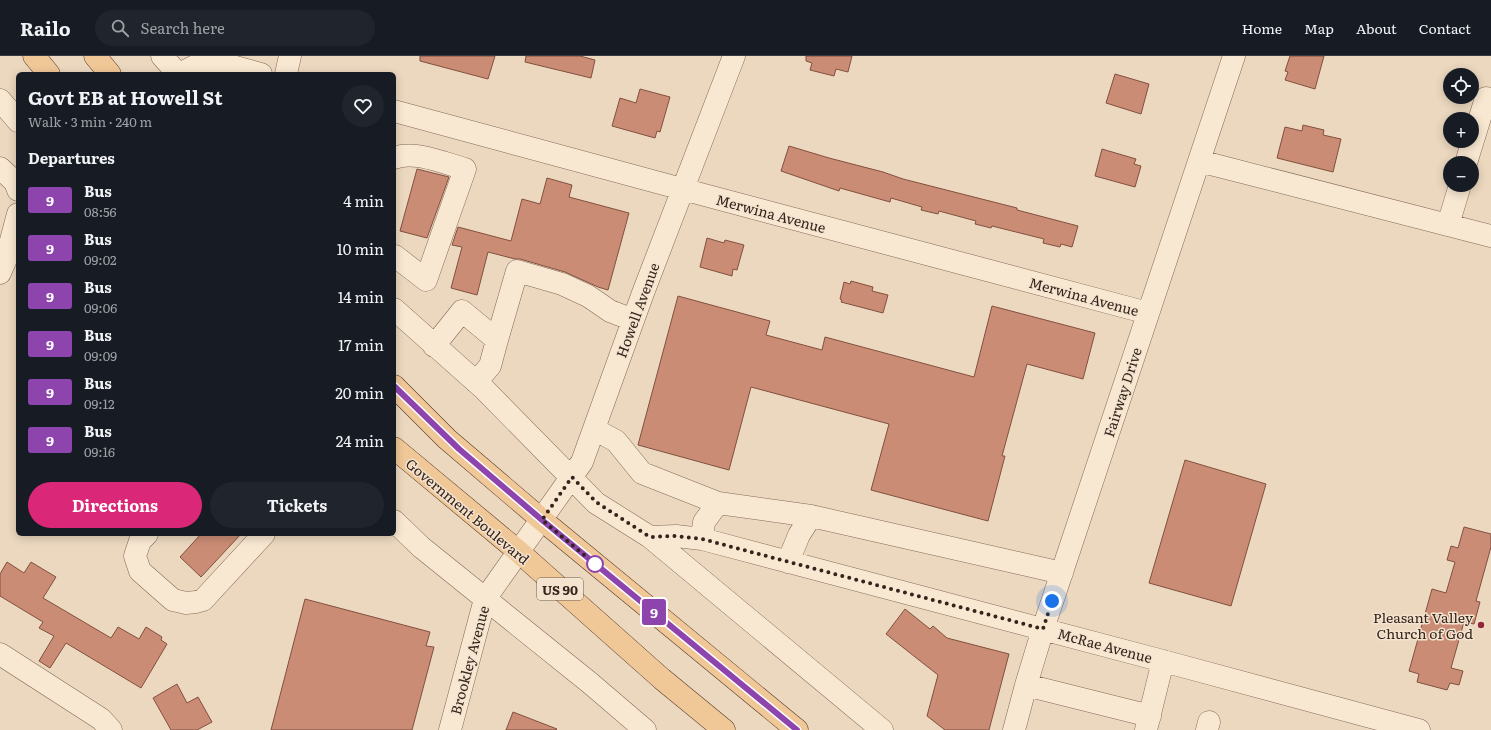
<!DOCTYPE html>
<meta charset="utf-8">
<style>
body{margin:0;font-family:Literata,serif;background:#20242c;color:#f1f3f6;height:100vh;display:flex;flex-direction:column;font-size:15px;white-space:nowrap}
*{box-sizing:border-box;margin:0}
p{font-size:13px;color:#9ea1a6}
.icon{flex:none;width:22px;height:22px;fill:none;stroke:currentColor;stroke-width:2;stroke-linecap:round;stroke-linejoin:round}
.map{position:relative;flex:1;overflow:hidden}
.drawer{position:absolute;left:16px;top:16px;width:380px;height:464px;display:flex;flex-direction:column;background:#171b24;border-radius:6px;box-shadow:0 2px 10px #0003}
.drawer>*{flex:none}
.badge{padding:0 8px;border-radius:3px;font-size:14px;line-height:26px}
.fabs{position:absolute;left:1443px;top:12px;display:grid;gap:8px}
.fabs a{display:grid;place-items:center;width:36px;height:36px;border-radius:50%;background:#171b24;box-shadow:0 2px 10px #0003;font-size:20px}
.you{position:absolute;width:20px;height:20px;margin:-10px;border:3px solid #fff;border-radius:50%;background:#1a73e8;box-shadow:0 0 0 6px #1a73e833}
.map>.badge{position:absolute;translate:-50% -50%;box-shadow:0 0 0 2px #fff}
h2{padding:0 12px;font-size:15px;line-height:36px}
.round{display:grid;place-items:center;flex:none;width:42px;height:42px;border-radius:21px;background:#20242c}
.headline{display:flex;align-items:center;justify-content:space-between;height:68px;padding:0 12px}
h1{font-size:19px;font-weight:700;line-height:30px}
.cta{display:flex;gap:8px;margin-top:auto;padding:8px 12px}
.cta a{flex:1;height:46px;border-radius:24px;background:#db2777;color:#fff;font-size:16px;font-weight:700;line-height:46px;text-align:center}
.cta a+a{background:#20242c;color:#f1f3f6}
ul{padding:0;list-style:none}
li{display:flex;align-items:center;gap:12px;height:48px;padding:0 12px}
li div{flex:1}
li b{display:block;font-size:15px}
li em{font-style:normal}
li .badge{min-width:44px;font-weight:700;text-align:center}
header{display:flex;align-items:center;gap:24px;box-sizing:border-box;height:56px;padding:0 20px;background:#171b24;border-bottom:1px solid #363941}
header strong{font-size:19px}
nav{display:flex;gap:22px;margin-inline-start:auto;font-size:14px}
.search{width:280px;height:36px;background:#20242c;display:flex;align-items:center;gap:10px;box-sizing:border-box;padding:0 14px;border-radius:22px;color:#9ea1a6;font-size:15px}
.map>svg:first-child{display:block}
.building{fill:#ca8c75;stroke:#82503e}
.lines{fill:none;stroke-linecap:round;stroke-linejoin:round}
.minor-casing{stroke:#846958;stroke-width:23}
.major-casing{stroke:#52382c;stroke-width:23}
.minor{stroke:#f8e7d1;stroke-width:22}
.major{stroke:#f0c796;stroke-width:22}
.line-casing{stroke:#fff;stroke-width:9}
.line{stroke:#8e44ad;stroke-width:6}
.walk{stroke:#34241c;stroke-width:4;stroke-dasharray:0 7.2}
.stop-dot{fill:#fff;stroke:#8e44ad;stroke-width:2}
.poi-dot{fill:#912939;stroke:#f4e3ce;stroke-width:1.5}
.labels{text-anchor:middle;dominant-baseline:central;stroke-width:3;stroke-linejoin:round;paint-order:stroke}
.shield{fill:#f4e3ce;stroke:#6e5d51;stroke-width:1}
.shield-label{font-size:13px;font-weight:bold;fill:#34241c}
.street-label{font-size:14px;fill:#34241c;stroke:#f4e3ce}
.poi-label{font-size:14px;fill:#34241c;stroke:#f4e3ce;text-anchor:end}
</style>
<header>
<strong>Railo</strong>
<div class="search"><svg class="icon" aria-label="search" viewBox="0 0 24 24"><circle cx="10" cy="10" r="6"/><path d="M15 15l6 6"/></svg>Search here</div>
<nav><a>Home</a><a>Map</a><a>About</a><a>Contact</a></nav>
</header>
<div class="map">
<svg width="1491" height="674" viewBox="0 0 1491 674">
<rect width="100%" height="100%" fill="#ecd8bf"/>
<path class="building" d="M420,0H495L488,23L420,5Z
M526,0H580L595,4L591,22L525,6Z
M806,0H852L848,16L836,13L834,20L810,14L812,7L806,5Z
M1290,0H1324L1315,33L1285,24L1288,16L1285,15Z
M1115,18L1149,28L1141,58L1106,47Z
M640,33L670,41L660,76L657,75L655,82L612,70L620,42L636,47Z
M1303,69L1324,74L1323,79L1341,83L1333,116L1277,102L1285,71L1302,75Z
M789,90L829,102L883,116L903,123L1017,152V154L1078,170L1072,191L1061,188L1060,191L1043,187L1044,183L992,170L991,172L975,168L976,165L939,155L938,158L921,154L922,151L891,142L890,146L840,132L839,135L781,115Z
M1102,93L1136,103L1134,108L1141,110L1135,131L1095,120Z
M417,113L449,121L427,182L400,175Z
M547,122L572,129L569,141L629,157L608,234L598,231L565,216L520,203H515L488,196L477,239L451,232L462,191L452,189L458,171L511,185L522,143L540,148Z
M707,182L724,187L725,184L744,189L737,214L733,213L732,220L700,211Z
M851,225L873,231L872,235L888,239L883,257L841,246L842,244L840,243L844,226L850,228Z
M678,240L770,265L766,279L822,294L825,281L974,321L992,250L1095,277L1083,323L1027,308L1002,400H1005L988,465L871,434L889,368L751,331L729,414L638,389Z
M1185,404L1266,428L1231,550L1149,527Z
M1464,471L1491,478V491L1476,545L1480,546L1474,568L1464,566L1451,612L1463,615L1459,629L1450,627L1447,634L1417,626L1419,618L1409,615L1432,533L1446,537L1455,506L1447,504L1451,490L1458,492Z
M201,478H241L201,521L180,501Z
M7,506L24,517L31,506L56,521L43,542L111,582L118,571L139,583L146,571L162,581L161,584L167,588L141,632L66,587L50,612L39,605L54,580L39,572L43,566L0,540V518Z
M305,543L430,576L426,590L434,591L412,674H271Z
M905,553L930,573L933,570L947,582L1009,598L989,674H945L927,660L938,619L886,578Z
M177,628L187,647L198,641L212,666L197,674H171L153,642Z
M513,656L557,673L556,674H506Z"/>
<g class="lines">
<g class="minor-casing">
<path id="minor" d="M162,0L178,18
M179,18L203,6L221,7L261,18
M286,18L290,0
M0,44L18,65
M394,55L682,133L1148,257
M394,102C414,94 444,107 465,113L426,224L395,200
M1199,105L1491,180
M1466,107L1486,42L1491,43
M0,112L15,126L18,134
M1448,169L1460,129
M0,217L6,203L18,158
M394,253L484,333L596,447L650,481L882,674
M497,284L517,215L562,228L588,240L610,255L633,264
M434,290L462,255L497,284L490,310L476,326
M594,373L616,385L642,417L718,447
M394,465L421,491L590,627L645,674
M147,478L140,485L135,500L140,515L173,544L186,547L196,546L203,544L264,478
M650,481L676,480L702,483L1163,605L1419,674
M702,483L704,466L718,447L811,460
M788,506L799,479L811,460L1062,517
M0,598L101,663L111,674
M1026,629L1150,660
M450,674L485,543L582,406L643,237L734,0
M1014,674L1026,629L1043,573L1234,0
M1146,674L1163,605
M1207,674L1209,666"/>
</g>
<g class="major-casing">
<path id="major" d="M34,0L49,18
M95,0L110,18
M394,330L447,383L542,464L797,674
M394,392L519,496L662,623L724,674"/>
</g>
<use href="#minor" class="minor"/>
<use href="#major" class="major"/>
</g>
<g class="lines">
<g class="line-casing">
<path id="line" d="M394,330L459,393L542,464L797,674"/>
</g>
<use href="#line" class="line"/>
<path class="walk" d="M595,508L542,464L572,421L596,446L650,481L676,480L702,483L1043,573L1052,545"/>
</g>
<circle class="stop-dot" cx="595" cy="508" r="8"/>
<circle class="poi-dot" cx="1481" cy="569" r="4"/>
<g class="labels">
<rect class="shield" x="537" y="522" width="46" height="22" rx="3"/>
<g class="shield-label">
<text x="560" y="533">US 90</text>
</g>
<g class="street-label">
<text transform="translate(771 157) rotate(15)">Merwina Avenue</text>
<text transform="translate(1084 240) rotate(15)">Merwina Avenue</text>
<text transform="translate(637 254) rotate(-70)">Howell Avenue</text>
<text transform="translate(1122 336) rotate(-72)">Fairway Drive</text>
<text transform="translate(468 455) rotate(40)">Government Boulevard</text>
<text transform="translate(1105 589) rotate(15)">McRae Avenue</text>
<text transform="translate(469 604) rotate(-75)">Brookley Avenue</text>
</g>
<g class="poi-label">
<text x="1473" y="561">Pleasant Valley<tspan x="1473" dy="16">Church of God</tspan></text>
</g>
</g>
</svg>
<div class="fabs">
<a><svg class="icon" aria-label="locate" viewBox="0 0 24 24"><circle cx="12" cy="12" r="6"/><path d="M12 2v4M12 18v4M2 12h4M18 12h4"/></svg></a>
<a>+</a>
<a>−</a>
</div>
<div class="you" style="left:1052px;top:545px"></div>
<b class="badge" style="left:654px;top:556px;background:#8e44ad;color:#fff">9</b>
<section class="drawer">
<div class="headline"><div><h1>Govt EB at Howell St</h1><p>Walk · 3 min · 240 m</p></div><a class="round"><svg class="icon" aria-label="heart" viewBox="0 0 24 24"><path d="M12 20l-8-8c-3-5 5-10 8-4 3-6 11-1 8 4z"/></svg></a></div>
<h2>Departures</h2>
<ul>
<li><span class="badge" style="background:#8e44ad;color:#fff">9</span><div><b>Bus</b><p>08:56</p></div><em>4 min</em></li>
<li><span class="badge" style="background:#8e44ad;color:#fff">9</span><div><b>Bus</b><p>09:02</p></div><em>10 min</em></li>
<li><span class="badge" style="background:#8e44ad;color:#fff">9</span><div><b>Bus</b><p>09:06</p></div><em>14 min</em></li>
<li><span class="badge" style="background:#8e44ad;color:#fff">9</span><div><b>Bus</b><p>09:09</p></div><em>17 min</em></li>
<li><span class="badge" style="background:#8e44ad;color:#fff">9</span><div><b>Bus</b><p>09:12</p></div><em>20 min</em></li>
<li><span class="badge" style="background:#8e44ad;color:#fff">9</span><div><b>Bus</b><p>09:16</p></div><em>24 min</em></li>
</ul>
<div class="cta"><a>Directions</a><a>Tickets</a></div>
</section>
</div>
